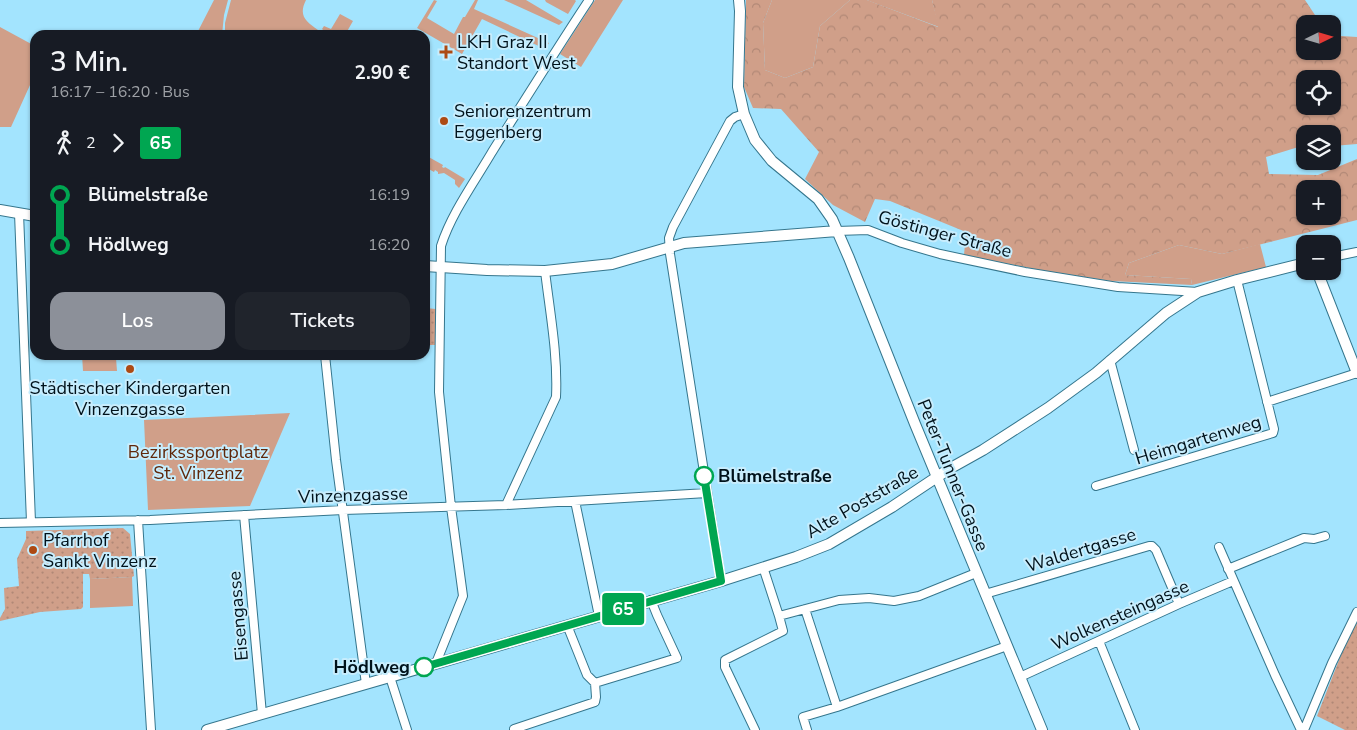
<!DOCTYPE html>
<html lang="de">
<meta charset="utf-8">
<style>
body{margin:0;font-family:"Nunito Sans",sans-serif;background:#20242c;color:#f1f3f6;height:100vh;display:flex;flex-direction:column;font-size:19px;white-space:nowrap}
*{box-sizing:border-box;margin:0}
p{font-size:16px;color:#9ea1a6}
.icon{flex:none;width:28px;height:28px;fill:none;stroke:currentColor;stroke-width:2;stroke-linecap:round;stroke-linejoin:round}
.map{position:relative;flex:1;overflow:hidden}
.side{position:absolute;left:30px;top:30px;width:400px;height:330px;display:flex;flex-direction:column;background:#171b24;border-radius:15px;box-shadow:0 1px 4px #0004}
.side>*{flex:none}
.badge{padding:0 10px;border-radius:4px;font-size:18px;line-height:32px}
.needle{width:32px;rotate:85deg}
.buttons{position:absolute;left:1296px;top:15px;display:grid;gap:10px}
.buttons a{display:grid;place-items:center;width:45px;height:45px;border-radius:10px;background:#171b24;box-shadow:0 1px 4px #0004;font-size:25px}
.map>.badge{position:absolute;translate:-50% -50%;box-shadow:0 0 0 2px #fff}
.legs{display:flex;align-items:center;gap:8px;height:55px;padding:0 20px;font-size:16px}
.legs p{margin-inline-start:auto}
.overview{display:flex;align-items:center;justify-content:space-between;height:85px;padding:0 20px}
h1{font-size:28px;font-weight:600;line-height:38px}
.action{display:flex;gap:10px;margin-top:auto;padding:10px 20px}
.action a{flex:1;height:58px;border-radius:15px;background:#8c9099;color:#fff;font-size:20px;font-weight:600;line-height:58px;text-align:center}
.action a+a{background:#20242c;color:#f1f3f6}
ul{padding:0 20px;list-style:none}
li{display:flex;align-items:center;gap:18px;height:50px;font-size:19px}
li i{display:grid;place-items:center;width:8px;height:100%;margin:0 6px;background:currentColor}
li i::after{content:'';width:12px;height:12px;margin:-6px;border:4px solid;border-radius:50%;background:#171b24}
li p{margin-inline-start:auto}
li:first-child i{background:linear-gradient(#0000 50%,currentColor 0)}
li:last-child i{background:linear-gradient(currentColor 50%,#0000 0)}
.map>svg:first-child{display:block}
.green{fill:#d09f89}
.forest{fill:url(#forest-crowns);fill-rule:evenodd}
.garden{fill:url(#garden-dots)}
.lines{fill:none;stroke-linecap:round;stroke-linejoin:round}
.street-casing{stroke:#35768d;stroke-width:10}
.secondary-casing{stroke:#35768d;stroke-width:12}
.street{stroke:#fff;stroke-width:8}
.secondary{stroke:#fff;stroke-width:10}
.line-1-casing{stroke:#fff;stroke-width:11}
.line-1{stroke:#00a651;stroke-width:8}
.poi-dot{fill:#ad4a13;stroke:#c7edfd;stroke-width:2}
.stop-1-dot{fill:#fff;stroke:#00a651;stroke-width:2.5}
.labels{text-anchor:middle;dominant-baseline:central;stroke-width:4;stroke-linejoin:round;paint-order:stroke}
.poi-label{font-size:18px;fill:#00121b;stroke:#c7edfd;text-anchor:start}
.street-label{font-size:18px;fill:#00121b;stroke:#c7edfd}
.park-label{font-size:18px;fill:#5f270a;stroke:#c7edfd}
.stop-label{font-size:18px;font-weight:bold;fill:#00121b;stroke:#c7edfd;text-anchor:start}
</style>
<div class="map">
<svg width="1357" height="730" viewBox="0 0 1357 730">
<defs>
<pattern id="forest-crowns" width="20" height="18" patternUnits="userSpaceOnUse" patternTransform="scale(1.25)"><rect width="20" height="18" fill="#d09f89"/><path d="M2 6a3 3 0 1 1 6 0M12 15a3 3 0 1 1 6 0" fill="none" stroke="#b18876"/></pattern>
<pattern id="garden-dots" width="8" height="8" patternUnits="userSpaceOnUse" patternTransform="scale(1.25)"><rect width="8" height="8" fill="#d09f89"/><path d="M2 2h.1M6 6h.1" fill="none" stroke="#b18876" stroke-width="1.8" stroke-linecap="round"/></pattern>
</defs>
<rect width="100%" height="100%" fill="#a3e4fe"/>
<path class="green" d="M214,0H228L224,15L222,35H196Z
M231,0H306C298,16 306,21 318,30L316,35H225V23Z
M434,0L437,1L427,18L454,34L463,17H465L475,0H478L474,9L549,43L545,49L482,19L462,54L417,28Z
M504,0H526L563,22L559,25Z
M545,0H575L576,1L568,14L546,2Z
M595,0H623L581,67L560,54Z
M772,0H850L820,26L813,67L785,78L765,70L763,23Z
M867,0H932L939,27L869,1Z
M340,14L353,21L345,35H329L322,29L324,26L331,29Z
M0,27L35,46V74L11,127H0Z
M425,155L443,165L442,167L444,168L445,167L465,179L459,188L455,184V180L444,173L438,174V172L435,170L434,172L425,167Z
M1260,244L1266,267L1192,285L1191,279L1125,275L1129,263L1179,245L1222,254Z
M82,355H100L116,358L117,371H83Z
M290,413L250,506L148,510L144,420Z
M132,577L133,606L90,608V579Z"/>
<path class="forest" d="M746,0H772L763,23L765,70L785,78L813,67L820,26L850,0H867L938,27L932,0H1305L1321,24H1305V51H1332L1333,32L1341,36L1357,37V144L1333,146L1332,134H1305V145L1266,157L1269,174L1318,175L1357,159V220L1222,254L1179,245L1129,263L1125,275L1191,279L1192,285L1111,281L1040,270L964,255L966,232L890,201L875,199L865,222L833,205L805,179L819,152L781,109L753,108L744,87ZM1305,79H1332V106H1305ZM1305,189H1332V216H1305Z"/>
<path class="garden" d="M425,308L436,309L435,345H425Z
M123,528L130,534L134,576L132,577L90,579L89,574H83V607L81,609L40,612L0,621V618L5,609L4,588L19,586L17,559L26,539V531Z
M1357,622V730H1345L1317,716L1341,655Z"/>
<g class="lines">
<g class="street-casing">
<path id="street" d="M19,213L31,522
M837,231L868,230L902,243L940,254L1025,272L1118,287L1198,292
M1332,257L1357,252
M325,355L336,460L366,684
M1110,360L1134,450
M1267,402L1357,373
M1096,486L1273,433L1274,429L1237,280
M575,501L599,616
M506,505L556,397C558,355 550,313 545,271
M244,515L262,714
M138,520L151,730
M0,523L150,520L343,510L506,505L707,493
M1219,547L1275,675L1301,730
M1228,569L1304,538L1314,539L1325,536
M721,581L670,254L669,238L673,227L730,121L735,117L744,114
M985,594L1149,546H1152L1156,550L1179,604
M805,609L837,707
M779,616L839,600L869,598L894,601L919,596L976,573
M567,625L587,675L595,683
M1099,641L1135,730
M436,663L463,596L451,507L439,392L441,246C451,214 475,181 492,152C524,101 556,50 589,0
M390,677L407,730
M1020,677L1179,604L1233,581
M514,729L595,702L596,697L595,683L677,658L657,615L651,600
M755,730L725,667V660L783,631L779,616L763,567
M807,730L803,717L837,707L1007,646
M1304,730L1332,663L1357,612"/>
</g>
<g class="secondary-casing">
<path id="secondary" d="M739,0L740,11L738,87L744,114L755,140L772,161L818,199L832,219L849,258L915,424L1042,730
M0,210L35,216
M425,266L487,270L545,271L612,264L684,243L837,231
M1317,271L1357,373
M207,730L721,581L796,557L829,544L892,507L949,469L983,450L1048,408L1096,373L1166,313L1198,292L1237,280L1305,263"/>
</g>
<use href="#street" class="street"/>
<use href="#secondary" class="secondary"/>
</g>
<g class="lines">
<g class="line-1-casing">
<path id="line-1" d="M424,667L721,581L704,476"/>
</g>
<use href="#line-1" class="line-1"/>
</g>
<g class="poi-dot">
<path d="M443.5 44.5h5v5h5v5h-5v5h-5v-5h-5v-5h5z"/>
<circle cx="444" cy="121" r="5"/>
<circle cx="130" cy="369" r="5"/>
<circle cx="33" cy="550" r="5"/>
</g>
<g class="stop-1-dot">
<circle cx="704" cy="476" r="9"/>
<circle cx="424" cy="667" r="9"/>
</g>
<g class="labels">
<g class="poi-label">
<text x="457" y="42">LKH Graz II<tspan x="457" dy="21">Standort West</tspan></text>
<text x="454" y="111">Seniorenzentrum<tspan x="454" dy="21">Eggenberg</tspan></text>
<text x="130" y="388" text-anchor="middle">Städtischer Kindergarten<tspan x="130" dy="21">Vinzenzgasse</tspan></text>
<text x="43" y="540">Pfarrhof<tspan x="43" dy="21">Sankt Vinzenz</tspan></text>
</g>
<g class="street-label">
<text transform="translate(945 234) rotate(15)">Göstinger Straße</text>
<text transform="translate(1198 440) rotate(-17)">Heimgartenweg</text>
<text transform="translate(953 475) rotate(68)">Peter-Tunner-Gasse</text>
<text transform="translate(353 495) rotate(-2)">Vinzenzgasse</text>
<text transform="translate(862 502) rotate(-30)">Alte Poststraße</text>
<text transform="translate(1081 550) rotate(-17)">Waldertgasse</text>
<text transform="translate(1120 615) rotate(-24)">Wolkensteingasse</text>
<text transform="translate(238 616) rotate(-95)">Eisengasse</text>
</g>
<g class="park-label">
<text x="198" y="452">Bezirkssportplatz<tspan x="198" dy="21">St. Vinzenz</tspan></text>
</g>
<g class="stop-label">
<text x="718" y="476">Blümelstraße</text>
<text x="410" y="667" text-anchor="end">Hödlweg</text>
</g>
</g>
</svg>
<div class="buttons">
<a><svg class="needle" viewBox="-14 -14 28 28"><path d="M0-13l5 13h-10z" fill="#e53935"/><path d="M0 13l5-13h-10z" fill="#9ea1a6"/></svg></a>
<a><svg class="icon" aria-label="locate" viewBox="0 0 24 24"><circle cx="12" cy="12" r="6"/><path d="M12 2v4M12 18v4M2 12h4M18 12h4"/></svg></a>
<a><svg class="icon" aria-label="layers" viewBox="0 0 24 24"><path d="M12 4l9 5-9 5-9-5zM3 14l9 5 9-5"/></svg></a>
<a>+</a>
<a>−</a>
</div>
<b class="badge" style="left:623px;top:609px;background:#00a651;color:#fff">65</b>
<section class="side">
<div class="overview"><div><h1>3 Min.</h1><p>16:17 – 16:20 · Bus</p></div><b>2.90 €</b></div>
<div class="legs"><svg class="icon" aria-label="walk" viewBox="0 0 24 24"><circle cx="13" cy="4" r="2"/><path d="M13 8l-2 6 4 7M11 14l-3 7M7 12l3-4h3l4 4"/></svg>2<svg class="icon" aria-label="forward" viewBox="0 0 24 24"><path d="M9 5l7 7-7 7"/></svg><b class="badge" style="background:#00a651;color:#fff">65</b></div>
<ul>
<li><i style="color:#00a651"></i><b>Blümelstraße</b><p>16:19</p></li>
<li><i style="color:#00a651"></i><b>Hödlweg</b><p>16:20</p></li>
</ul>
<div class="action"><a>Los</a><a>Tickets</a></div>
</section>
</div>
